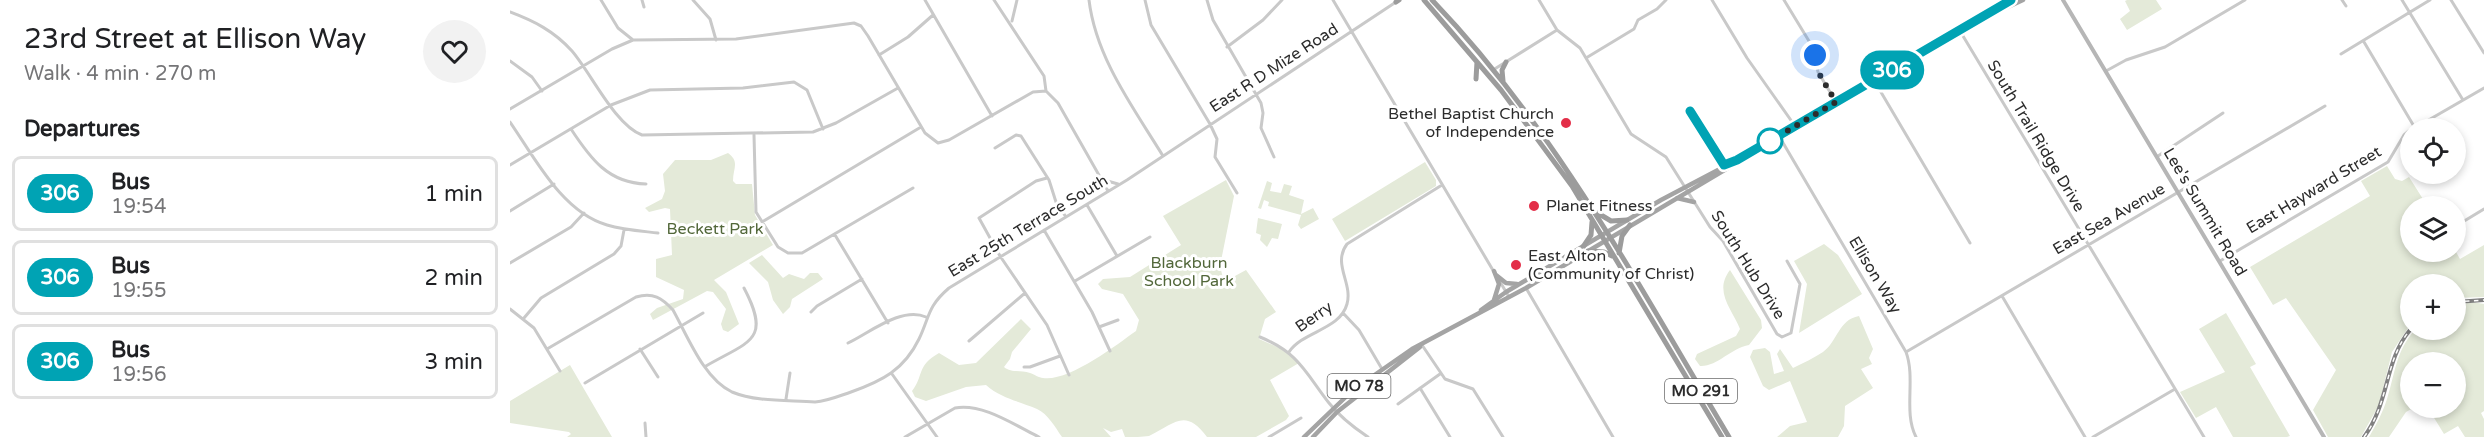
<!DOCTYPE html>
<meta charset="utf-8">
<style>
body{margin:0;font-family:"Varela Round",sans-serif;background:#f2f2f2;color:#202124;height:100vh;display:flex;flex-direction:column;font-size:22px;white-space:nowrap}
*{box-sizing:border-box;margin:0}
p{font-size:20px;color:#757577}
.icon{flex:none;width:33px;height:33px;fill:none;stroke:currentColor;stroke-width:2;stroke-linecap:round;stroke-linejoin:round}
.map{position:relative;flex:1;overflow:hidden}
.panel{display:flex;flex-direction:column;background:#fff;width:510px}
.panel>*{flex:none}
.badge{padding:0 12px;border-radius:20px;font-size:21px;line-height:39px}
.fabs{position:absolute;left:1890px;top:118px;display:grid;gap:12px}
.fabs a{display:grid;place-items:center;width:66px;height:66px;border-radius:50%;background:#fff;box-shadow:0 3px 9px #0003;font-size:30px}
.you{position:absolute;width:30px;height:30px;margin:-15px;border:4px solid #fff;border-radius:50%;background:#1a73e8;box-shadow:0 0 0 9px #1a73e833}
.map>.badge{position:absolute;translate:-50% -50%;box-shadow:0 0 0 3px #fff}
h2{padding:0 24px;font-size:22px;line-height:54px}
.round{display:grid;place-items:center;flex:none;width:63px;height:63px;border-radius:32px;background:#f2f2f2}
.headline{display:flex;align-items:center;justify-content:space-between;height:102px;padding:0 24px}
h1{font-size:28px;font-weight:600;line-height:45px}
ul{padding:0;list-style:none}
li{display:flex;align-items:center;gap:18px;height:75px;margin:0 12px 9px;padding:0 12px;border:3px solid #e0e0e0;border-radius:9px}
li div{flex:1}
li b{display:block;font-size:22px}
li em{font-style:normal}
li .badge{min-width:66px;font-weight:700;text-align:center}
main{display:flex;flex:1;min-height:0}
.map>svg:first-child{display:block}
.green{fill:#e4ead9}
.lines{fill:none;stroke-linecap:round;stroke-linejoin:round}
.minor{stroke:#c9c9c9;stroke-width:3}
.secondary{stroke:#b6b6b6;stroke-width:4}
.primary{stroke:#a4a4a4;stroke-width:4.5}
.trunk{stroke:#9c9c9c;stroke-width:5}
.rail-casing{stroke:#818181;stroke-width:4}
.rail{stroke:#fff;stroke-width:1.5;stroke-dasharray:4.5;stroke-linecap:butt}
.line-casing{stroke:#fff;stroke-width:14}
.line{stroke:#00a3b4;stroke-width:9}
.walk{stroke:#2c2c2c;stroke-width:6;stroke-dasharray:0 10.8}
.poi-dot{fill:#e32e48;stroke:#fff;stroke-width:2}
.stop-dot{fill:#fff;stroke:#00a3b4;stroke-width:3}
.labels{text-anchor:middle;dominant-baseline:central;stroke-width:6;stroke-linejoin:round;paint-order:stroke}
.shield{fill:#fff;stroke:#6b6b6b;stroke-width:1.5}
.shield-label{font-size:15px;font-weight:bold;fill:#2c2c2c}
.street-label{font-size:16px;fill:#2c2c2c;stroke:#fff}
.poi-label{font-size:16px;fill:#2c2c2c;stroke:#fff;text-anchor:start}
.park-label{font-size:16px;fill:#52673a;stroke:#fff}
</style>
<main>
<section class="panel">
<div class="headline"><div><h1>23rd Street at Ellison Way</h1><p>Walk · 4 min · 270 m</p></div><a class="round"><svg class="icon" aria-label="heart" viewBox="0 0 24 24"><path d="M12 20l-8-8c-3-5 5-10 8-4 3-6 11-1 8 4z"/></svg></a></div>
<h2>Departures</h2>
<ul>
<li><span class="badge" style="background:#00a3b4;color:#fff">306</span><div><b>Bus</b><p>19:54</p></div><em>1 min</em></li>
<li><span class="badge" style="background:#00a3b4;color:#fff">306</span><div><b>Bus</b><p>19:55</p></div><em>2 min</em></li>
<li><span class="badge" style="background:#00a3b4;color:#fff">306</span><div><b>Bus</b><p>19:56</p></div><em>3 min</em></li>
</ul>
</section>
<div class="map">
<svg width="1974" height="437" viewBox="0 0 1974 437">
<rect width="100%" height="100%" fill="#fff"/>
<path class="green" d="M1617,0H1646L1652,9L1617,30L1610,19L1620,11L1615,1Z
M218,153C230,162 223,168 223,181L226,184H242L245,215L263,245L204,280L216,292L229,324L218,332L213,330L211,324L216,309L203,292L197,291L143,320L140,314L147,308L173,299L174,290L146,277V259L162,255L160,209L155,208L139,212L135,208L152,199L155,191L153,174L165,160H201Z
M915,162L926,180V186L835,241L822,219Z
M1877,166L1885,179L1892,181L1899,177L1918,207H1900V252H1946L1950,259L1974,245V297L1946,298V285H1900V325L1882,352L1869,405L1851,437H1818L1803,410L1826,370L1776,298L1763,305L1740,267L1860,196L1851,181Z
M716,180L724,196L710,266L714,282L736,270L766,312L755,319L749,339L772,349L789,363L760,380L779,416L776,420L746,437H697C675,407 664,424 639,436C633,437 623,437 615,437L612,429L601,432L593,428L601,437H552C545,427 538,414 527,409C509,401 492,399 476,385L456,387L416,401L405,397L402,391C414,376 406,366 429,353L449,365L466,363L511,319L521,329L502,352L500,359L494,367C501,373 511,370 520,373C524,374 529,378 533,378C558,382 605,346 626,331L629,320L613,294L592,289L588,284L593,279L620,277L671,245L653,216Z
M757,181L762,183L760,191L771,193L774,184L782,186L779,195L794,200L791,214L803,208L809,219L791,229L788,225L791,215L758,206L759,202L754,200L751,209L748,208Z
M748,218L772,224L768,239L762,238L757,247L750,240L751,235L746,233Z
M1314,244L1328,255L1352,294L1289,333L1297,284L1284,261Z
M252,255L273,278L279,274L294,279L300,273H308L313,279L282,299L280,307L273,314L263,300L258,282L239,263Z
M1220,270L1251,320L1252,328L1239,345C1221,348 1207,367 1190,366L1185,359L1187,354L1226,336L1230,329C1223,310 1203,292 1220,270Z
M1962,302L1974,304V411L1971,413L1974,419V437H1955L1948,426L1934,434L1918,408H1946V363H1900V408H1903L1896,412L1879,437H1859C1866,425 1873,412 1877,399C1885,374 1886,350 1905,330H1946V306Z
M1716,313L1746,364L1740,367L1780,436L1777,437H1723L1706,407L1686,418L1670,392L1715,372L1689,329Z
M1349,316L1363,349L1359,358L1362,364L1351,369L1363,388L1335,406L1334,426L1328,437H1267L1280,426L1297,422L1280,381L1259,390L1253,386L1240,357L1243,350L1255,348L1260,352L1264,374L1274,371L1267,354L1270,349L1283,368C1293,363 1304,358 1313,352C1328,341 1328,320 1349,316Z
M60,365L102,437H57L61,434L59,432L0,423V401Z"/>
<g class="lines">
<path class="minor" d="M91,0L108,28L123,40L226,39L344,23L351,26L358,36L415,133L428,143L439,140L523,92L536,91L548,103L598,191
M132,0L134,7
M183,0L200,19L206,40
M415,0L482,116
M484,0L534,76L536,91
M579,0C586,58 623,107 653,156
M635,0L641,25L700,124L707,139L705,157L727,193
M697,0L703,20L751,103L753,113L751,128L764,157
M823,0L984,272
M1029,0L1047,30L1070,48L1121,134L1156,157L1200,227L1213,241L1267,334L1272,337L1281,333L1290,284L1277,261
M1202,0L1237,58L1285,126
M1274,0L1302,46L1308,72L1326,102
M1832,0L1836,6
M1892,0L1953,100
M1941,0L1974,53
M0,12C24,21 44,31 62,51C81,73 105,125 132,135L303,132L326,123L388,88
M502,21L507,0
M1450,31L1694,437
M1854,42L1905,128
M717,47L753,20L772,0
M1831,54L1920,0
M369,55L398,37L423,15
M1076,58L1124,29L1128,20L1147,9L1156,0
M0,61L22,77L32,91
M983,70L1047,30
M1596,71L1616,60L1655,47L1735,0
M1365,82L1460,243
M0,109L102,49L123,40
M0,122C25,158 52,212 97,225C114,230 131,231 148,233
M61,129C80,158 98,183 136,184
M1903,129L1974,88
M244,135L246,212L268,247L278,253H292L403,188
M1269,136L1396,352C1406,379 1393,412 1406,437
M485,148L506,135L511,136L539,180L546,202L556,217
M1648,156L1713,113
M0,165L101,105L140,90L233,88L284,82L297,90L313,129
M537,178L526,181L469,218L490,256L537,325L559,375
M594,180L608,184
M577,205L607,256
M0,211L44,184
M252,222L411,127
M1946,226L1974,209
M534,230L582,312L600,351
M325,235L378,323
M1710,261L1878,162L1894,135L1900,130
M0,263L61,227L74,213
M989,280L999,297
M565,281L640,237
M1016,288L1103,437
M1492,296L1575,437
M0,309L24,328L50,371
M301,312L307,306L352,279
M833,313L849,330L872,369
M14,318L31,298L104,254L111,246L114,230
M589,327L608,320
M750,337C789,353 795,372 819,403C830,417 843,427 858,437
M459,341L515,293
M338,343C359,333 392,306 416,317
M912,345L935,379L963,389L993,437
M37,349L126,297C143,292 152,298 163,310C178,337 194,379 222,392C246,402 279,400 305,402C318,401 329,396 341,392C372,381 394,370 409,339C420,316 417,307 439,288L617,180L886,2
M130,349L148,377
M779,352C793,331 830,330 837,304C843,283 822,264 837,244L932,185
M1396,352L1815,106
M196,366C239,341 262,341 234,288
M514,367H520L550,356
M382,374L427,437
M75,383L193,313
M910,388L940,437
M276,399L280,373
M888,404L930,374
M135,423L136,437
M395,437L445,408C473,403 504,425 529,437
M759,437L791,418
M1583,437L1665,389"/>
<path class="secondary" d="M1553,0L1814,437"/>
<path class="primary" d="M1476,17L1513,0
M1167,198L1184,202
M986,275L996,283L1007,284
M984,300L989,284L984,271
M971,310L996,292L1151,200L1227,160
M794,437L843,390L902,349L1016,288L1501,0
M803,437L827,412L910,347"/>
<path class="trunk" d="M914,0L991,90L1062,186L1212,437
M922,0C1045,128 1129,286 1219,437
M886,2L889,0
M966,79L967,62
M993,81L992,70L996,62
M1086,212L1101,221L1117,220
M1073,247L1081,235L1082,222
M1078,251L1094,252L1102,256
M1109,253L1112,236L1120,225"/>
<g class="rail-casing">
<path id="rail" d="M1946,302L1974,300
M1854,437C1880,402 1874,361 1900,330"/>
</g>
<use href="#rail" class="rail"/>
</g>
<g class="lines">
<g class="line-casing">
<path id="line" d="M1180,111L1214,165L1227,160L1501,0"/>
</g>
<use href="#line" class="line"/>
<path class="walk" d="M1260,141L1255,144L1326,102L1308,72L1305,55"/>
</g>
<g class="poi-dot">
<circle cx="1056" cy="123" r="6"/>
<circle cx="1024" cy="206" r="6"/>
<circle cx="1006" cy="265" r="6"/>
</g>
<circle class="stop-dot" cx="1260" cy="141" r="12"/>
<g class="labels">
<g class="shield">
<rect x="817.5" y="374" width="63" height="24" rx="4.5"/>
<rect x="1155" y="379" width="72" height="24" rx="4.5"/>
</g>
<g class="shield-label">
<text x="849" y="386">MO 78</text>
<text x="1191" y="391">MO 291</text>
</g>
<g class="street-label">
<text transform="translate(764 68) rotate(-33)">East R D Mize Road</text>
<text transform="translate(1526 136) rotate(59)">South Trail Ridge Drive</text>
<text transform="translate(1804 190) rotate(-31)">East Hayward Street</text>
<text transform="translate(1695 212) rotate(59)">Lee's Summit Road</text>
<text transform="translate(1599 219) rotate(-30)">East Sea Avenue</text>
<text transform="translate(518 226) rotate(-31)">East 25th Terrace South</text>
<text transform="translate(1238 265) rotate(58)">South Hub Drive</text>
<text transform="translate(1365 275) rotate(59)">Ellison Way</text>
<text transform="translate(804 317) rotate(-35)">Berry</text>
</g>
<g class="poi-label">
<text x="1044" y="114" text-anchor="end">Bethel Baptist Church<tspan x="1044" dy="18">of Independence</tspan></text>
<text x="1036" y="206">Planet Fitness</text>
<text x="1018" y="256">East Alton<tspan x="1018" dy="18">(Community of Christ)</tspan></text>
</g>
<g class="park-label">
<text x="205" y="229">Beckett Park</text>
<text x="679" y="263">Blackburn<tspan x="679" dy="18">School Park</tspan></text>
</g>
</g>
</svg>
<div class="fabs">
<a><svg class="icon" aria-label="locate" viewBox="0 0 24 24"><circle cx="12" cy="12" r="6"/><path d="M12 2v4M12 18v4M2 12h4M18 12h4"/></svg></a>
<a><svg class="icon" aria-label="layers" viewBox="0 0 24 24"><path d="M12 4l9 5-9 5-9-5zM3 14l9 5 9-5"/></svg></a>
<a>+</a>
<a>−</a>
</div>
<div class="you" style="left:1305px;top:55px"></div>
<b class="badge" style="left:1382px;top:70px;background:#00a3b4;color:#fff">306</b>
</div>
</main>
